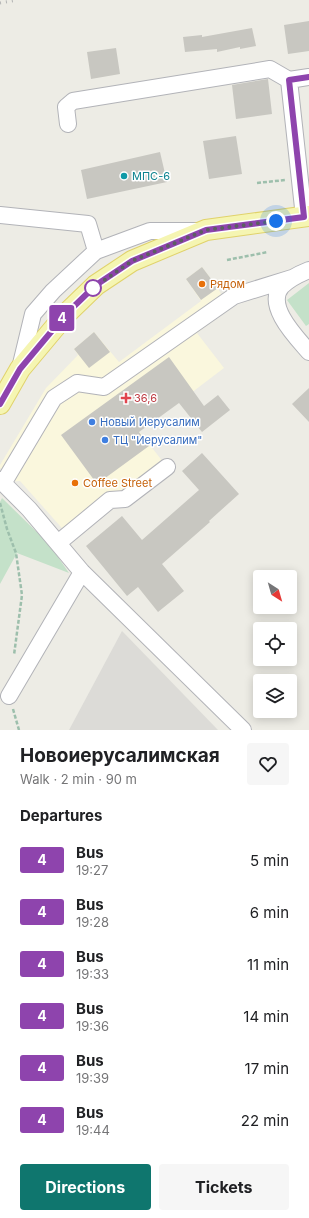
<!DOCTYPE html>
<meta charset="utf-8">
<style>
body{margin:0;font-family:Inter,sans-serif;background:#f6f6f6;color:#202124;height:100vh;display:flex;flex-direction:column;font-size:15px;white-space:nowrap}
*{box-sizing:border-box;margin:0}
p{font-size:13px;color:#757577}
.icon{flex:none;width:22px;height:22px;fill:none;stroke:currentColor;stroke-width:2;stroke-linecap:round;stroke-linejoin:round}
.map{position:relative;height:730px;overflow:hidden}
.panel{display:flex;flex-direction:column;background:#fff;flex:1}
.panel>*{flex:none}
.badge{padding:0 8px;border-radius:3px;font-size:14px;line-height:26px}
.needle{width:26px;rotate:143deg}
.fabs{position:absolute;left:253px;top:570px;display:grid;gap:8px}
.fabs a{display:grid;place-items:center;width:44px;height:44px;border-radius:4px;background:#fff;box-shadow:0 2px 10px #0003;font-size:20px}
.you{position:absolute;width:20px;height:20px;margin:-10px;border:3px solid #fff;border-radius:50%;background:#1a73e8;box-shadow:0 0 0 6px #1a73e833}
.map>.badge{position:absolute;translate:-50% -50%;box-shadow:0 0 0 2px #fff}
h2{padding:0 20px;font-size:15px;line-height:36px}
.round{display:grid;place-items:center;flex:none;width:42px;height:42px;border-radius:4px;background:#f6f6f6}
.head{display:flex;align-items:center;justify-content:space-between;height:68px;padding:0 20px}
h1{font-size:19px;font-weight:700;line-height:30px}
.cta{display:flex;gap:8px;margin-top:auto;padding:8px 20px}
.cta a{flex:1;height:46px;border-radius:4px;background:#0f766e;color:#fff;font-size:16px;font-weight:700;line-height:46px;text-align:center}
.cta a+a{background:#f6f6f6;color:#202124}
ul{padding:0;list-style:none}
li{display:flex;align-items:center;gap:12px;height:52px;padding:0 20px}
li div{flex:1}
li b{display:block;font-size:15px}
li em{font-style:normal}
li .badge{min-width:44px;font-weight:700;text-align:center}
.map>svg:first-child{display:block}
.commercial{fill:#faf7dd}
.industrial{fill:#dcdbd7}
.green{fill:#c4e1c9}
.building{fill:#c8c7c1}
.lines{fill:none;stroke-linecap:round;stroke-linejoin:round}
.minor-casing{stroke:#b2b3b8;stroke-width:18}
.major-casing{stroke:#e0d26b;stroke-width:22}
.path{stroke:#9dbfac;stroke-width:2.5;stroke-dasharray:4 2;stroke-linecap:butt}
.minor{stroke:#fff;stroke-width:16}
.major{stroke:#f5f5b2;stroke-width:20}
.rail{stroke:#b4b5b5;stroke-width:3;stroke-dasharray:1 5;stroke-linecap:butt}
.line-casing{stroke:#fff;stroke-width:9}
.line{stroke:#8e44ad;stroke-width:6}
.walk{stroke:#5c5e63;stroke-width:4;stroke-dasharray:0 7.2}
.culture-dot{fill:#0f9aa8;stroke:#fff;stroke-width:1.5}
.food-dot{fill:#e8710a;stroke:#fff;stroke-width:1.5}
.stop-dot{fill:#fff;stroke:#8e44ad;stroke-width:2}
.health-dot{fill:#e0444e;stroke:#fff;stroke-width:1.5}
.shop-dot{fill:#3f7fe0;stroke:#fff;stroke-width:1.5}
.labels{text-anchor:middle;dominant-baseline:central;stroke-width:3;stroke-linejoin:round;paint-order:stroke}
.culture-label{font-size:11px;fill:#0d838f;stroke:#fff;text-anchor:start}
.food-label{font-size:11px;fill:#c56008;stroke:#fff;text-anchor:start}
.health-label{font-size:11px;fill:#be3a42;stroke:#fff;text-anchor:start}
.shop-label{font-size:11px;fill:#366cbe;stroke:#fff;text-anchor:start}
</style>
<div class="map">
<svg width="309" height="730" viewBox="0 0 309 730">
<rect width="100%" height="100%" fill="#edece5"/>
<path class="commercial" d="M202,267L218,288L225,302L231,308L197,333L224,368L174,406L132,422L167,467L68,535L20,481L4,482L6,472L0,468V465L46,388L78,355L74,349L94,332L119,362L201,301L186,279Z"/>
<path class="industrial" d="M122,631L218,730H69Z"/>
<path class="green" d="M309,283V324L306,326L287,300Z
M2,498L49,544L69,573L17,553L0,584V502Z"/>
<path class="building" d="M309,21V51L288,54L284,25Z
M252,28L256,46L240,49V47L217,52V49L185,52L183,37L202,35V37Z
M116,48L120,74L91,79L87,52Z
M268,79L272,114L236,119L232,85Z
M236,136L242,174L209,179L203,141Z
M160,152L167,182L87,199L81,170Z
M202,267L218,288L201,300L186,279Z
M94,332L110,352L89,368L74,349Z
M169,357L204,406L218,395L230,410L202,432L179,403L139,432L149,446L97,484L61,435Z
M309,388V422L292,404Z
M202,453L239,494L209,521L210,522L162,564L184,591L158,612L138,587L127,596L86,546L122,516L142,540L199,490L182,471Z"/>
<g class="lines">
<g class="minor-casing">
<path id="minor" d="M68,124L66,107L73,101L270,69L289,80
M0,215L88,224L96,251
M304,217L289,80L309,77
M309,270C299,274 290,278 282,286C264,305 297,338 309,352
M20,368L33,314L53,291L96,251L150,231H199
M0,480L29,509L82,572L243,730
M4,482L54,398L77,383L104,387L234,296L292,278
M58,543L110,500L125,499L167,467
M9,696L82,572"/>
</g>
<g class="major-casing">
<path id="major" d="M0,404L20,369L66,314L96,285L132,261L206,230L309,216"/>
</g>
<path class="path" d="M257,183L285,180
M227,260L268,252
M0,503L7,529L16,553L22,595L14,655
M13,709L19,730"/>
<use href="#minor" class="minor"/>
<use href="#major" class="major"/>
<path class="rail" d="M0,3L17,0"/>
</g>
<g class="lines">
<g class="line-casing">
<path id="line" d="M0,404L20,369L66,314L96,285L132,261L206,230L304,217L289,80L309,77"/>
</g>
<use href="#line" class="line"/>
<path class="walk" d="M93,288L132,261L206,230L276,221"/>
</g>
<circle class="culture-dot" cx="124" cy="176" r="4"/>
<g class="food-dot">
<circle cx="202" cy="284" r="4"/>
<circle cx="75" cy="483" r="4"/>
</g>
<circle class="stop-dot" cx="93" cy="288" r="8"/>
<path class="health-dot" d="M124 392h4v4h4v4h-4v4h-4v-4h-4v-4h4z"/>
<g class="shop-dot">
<circle cx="92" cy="422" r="4"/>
<circle cx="105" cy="440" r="4"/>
</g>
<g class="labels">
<g class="culture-label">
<text x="132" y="176">МПС-6</text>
</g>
<g class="food-label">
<text x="210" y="284">Рядом</text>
<text x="83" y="483">Coffee Street</text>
</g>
<g class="health-label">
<text x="134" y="398">36,6</text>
</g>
<g class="shop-label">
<text x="100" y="422">Новый Иерусалим</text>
<text x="113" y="440">ТЦ "Иерусалим"</text>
</g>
</g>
</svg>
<div class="fabs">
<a><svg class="needle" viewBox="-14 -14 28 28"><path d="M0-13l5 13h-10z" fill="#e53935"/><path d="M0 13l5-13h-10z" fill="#757577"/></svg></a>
<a><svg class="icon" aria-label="locate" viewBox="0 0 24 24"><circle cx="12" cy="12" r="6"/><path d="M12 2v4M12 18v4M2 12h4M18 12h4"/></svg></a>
<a><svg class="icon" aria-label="layers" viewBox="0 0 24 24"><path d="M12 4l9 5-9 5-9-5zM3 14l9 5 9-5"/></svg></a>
</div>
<div class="you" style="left:276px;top:221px"></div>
<b class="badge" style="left:62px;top:318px;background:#8e44ad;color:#fff">4</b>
</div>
<section class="panel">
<div class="head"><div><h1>Новоиерусалимская</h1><p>Walk · 2 min · 90 m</p></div><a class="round"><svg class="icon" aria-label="heart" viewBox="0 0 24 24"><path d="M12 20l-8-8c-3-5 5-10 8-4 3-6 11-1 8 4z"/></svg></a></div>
<h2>Departures</h2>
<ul>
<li><span class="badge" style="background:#8e44ad;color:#fff">4</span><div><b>Bus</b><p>19:27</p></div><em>5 min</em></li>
<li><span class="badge" style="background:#8e44ad;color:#fff">4</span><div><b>Bus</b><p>19:28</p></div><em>6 min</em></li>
<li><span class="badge" style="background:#8e44ad;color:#fff">4</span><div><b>Bus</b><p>19:33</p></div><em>11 min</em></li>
<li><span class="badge" style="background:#8e44ad;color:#fff">4</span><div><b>Bus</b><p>19:36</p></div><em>14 min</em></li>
<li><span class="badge" style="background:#8e44ad;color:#fff">4</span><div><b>Bus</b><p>19:39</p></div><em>17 min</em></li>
<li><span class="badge" style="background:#8e44ad;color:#fff">4</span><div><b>Bus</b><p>19:44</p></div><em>22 min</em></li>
</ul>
<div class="cta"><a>Directions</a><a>Tickets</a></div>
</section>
